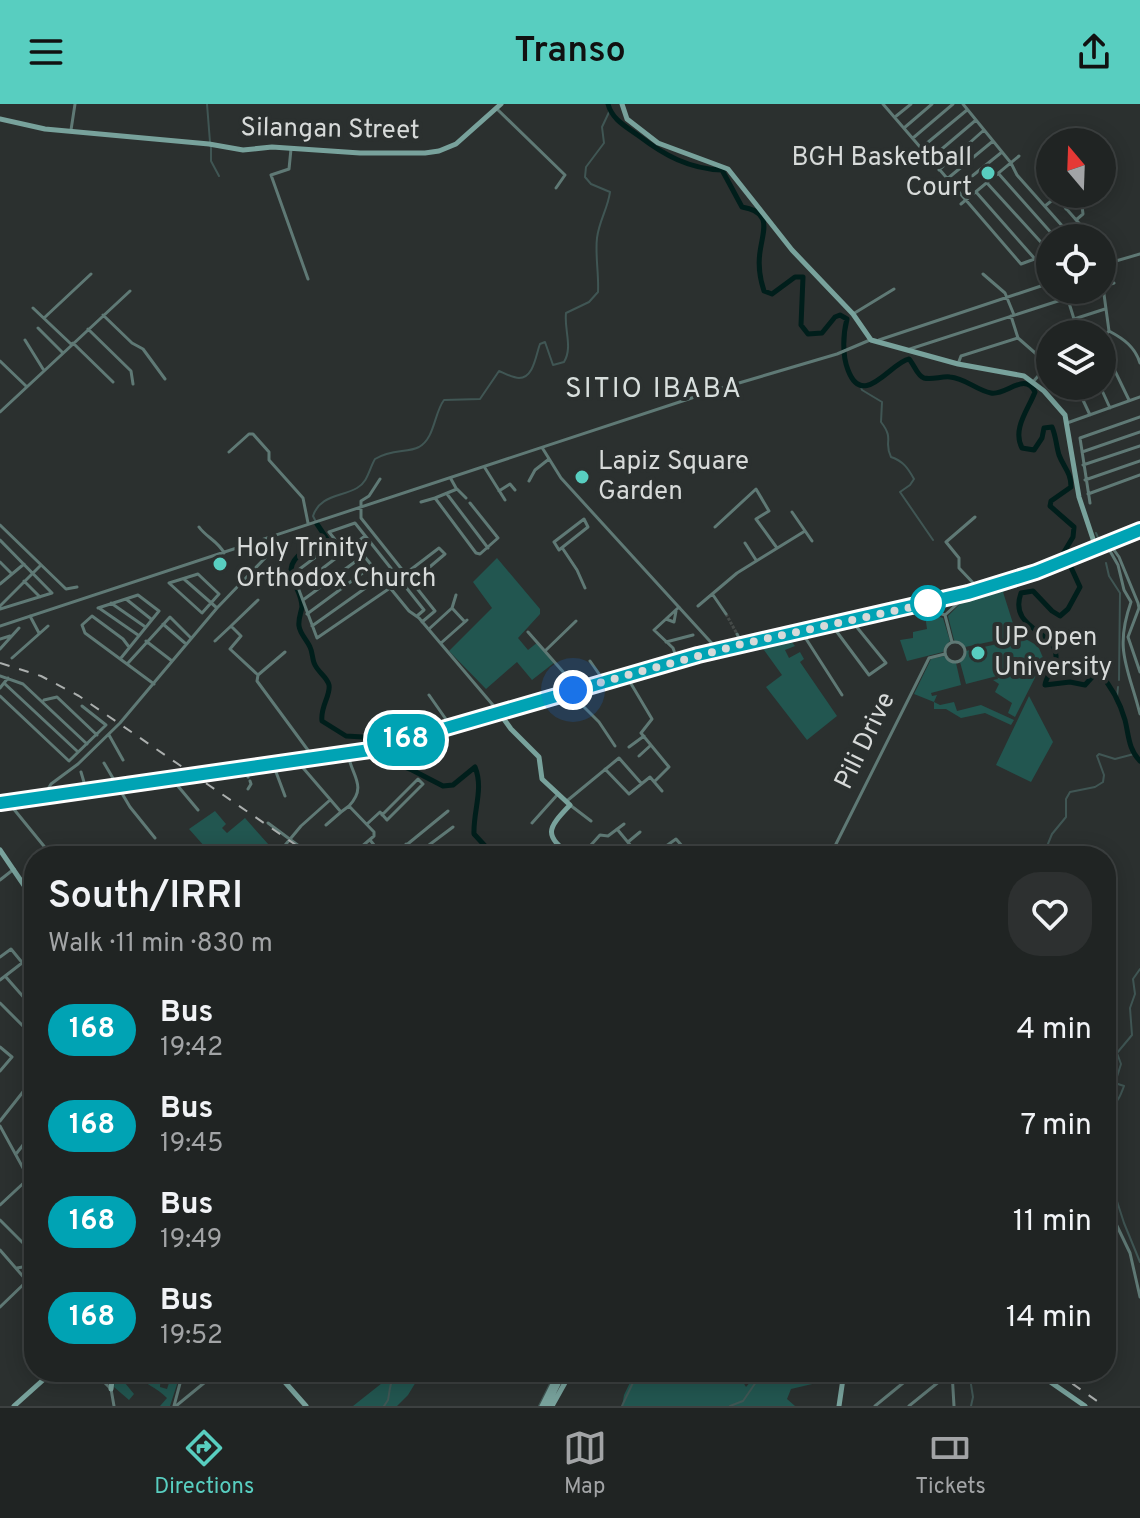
<!DOCTYPE html>
<meta charset="utf-8">
<style>
body{margin:0;font-family:Overpass,sans-serif;background:#2d3030;color:#f1f3f6;height:100vh;display:flex;flex-direction:column;font-size:30px;white-space:nowrap}
*{box-sizing:border-box;margin:0}
p{font-size:26px;color:#a2a4a6}
.icon{flex:none;width:44px;height:44px;fill:none;stroke:currentColor;stroke-width:2;stroke-linecap:round;stroke-linejoin:round}
.map{position:relative;flex:1;overflow:hidden}
.side{position:absolute;left:24px;top:742px;width:1092px;height:536px;display:flex;flex-direction:column;background:#202423;border-radius:32px;box-shadow:0 4px 20px #0003,0 0 0 2px #3d4141}
.side>*{flex:none}
.badge{padding:0 16px;border-radius:26px;font-size:28px;line-height:52px}
.needle{width:52px;rotate:341deg}
.buttons{position:absolute;left:1036px;top:24px;display:grid;gap:16px}
.buttons a{display:grid;place-items:center;width:80px;height:80px;border-radius:50%;background:#202423;box-shadow:0 4px 20px #0003,0 0 0 2px #3d4141;font-size:40px}
.you{position:absolute;width:40px;height:40px;margin:-20px;border:6px solid #fff;border-radius:50%;background:#1a73e8;box-shadow:0 0 0 12px #1a73e833}
.map>.badge{position:absolute;translate:-50% -50%;box-shadow:0 0 0 4px #fff}
.round{display:grid;place-items:center;flex:none;width:84px;height:84px;border-radius:32px;background:#2d3030}
.overview{display:flex;align-items:center;justify-content:space-between;height:136px;padding:0 24px}
h1{font-size:38px;font-weight:600;line-height:60px}
ul{padding:0;list-style:none}
li{display:flex;align-items:center;gap:24px;height:96px;padding:0 24px}
li div{flex:1}
li b{display:block;font-size:30px}
li em{font-style:normal}
li .badge{min-width:88px;font-weight:700;text-align:center}
header{display:flex;justify-content:space-between;align-items:center;height:104px;padding:0 24px;background:#58cec0;color:#111;font-size:36px;font-weight:600}
.tab-bar{display:flex;justify-content:space-around;align-items:center;height:112px;border-top:2px solid #3d4141;background:#202423;font-size:22px;color:#a2a4a6}
.tab-bar a{display:grid;justify-items:center;gap:4px}
.tab-bar .selected{color:#58cec0}
.map>svg:first-child{display:block}
.green{fill:#225650}
.lines{fill:none;stroke-linecap:round;stroke-linejoin:round}
.stream{stroke:#405654;stroke-width:2}
.river{stroke:#001e1b;stroke-width:5}
.street-tunnel{stroke:#454a48;stroke-width:3;stroke-dasharray:3 1.5;stroke-linecap:butt}
.street{stroke:#5f7975;stroke-width:3}
.secondary{stroke:#78a29c;stroke-width:5}
.primary{stroke:#8bc2ba;stroke-width:6}
.rail{stroke:#abafae;stroke-width:2;stroke-dasharray:10 10;stroke-linecap:butt}
.line-casing{stroke:#fff;stroke-width:18}
.line{stroke:#00a3b4;stroke-width:12}
.walk{stroke:#d7dad9;stroke-width:8;stroke-dasharray:0 14.4}
.poi-dot{fill:#58cec0;stroke:#2b302f;stroke-width:3}
.stop-dot{fill:#fff;stroke:#00a3b4;stroke-width:4}
.labels{text-anchor:middle;dominant-baseline:central;stroke-width:8;stroke-linejoin:round;paint-order:stroke}
.street-label{font-size:26px;fill:#d7dad9;stroke:#2b302f}
.poi-label{font-size:26px;fill:#d7dad9;stroke:#2b302f;text-anchor:start}
.neighbourhood-label{font-size:28px;letter-spacing:2px;fill:#d8dfdd;stroke:#2b302f}
</style>
<header><svg class="icon" aria-label="menu" viewBox="0 0 24 24"><path d="M4 6h16M4 12h16M4 18h16"/></svg>Transo<svg class="icon" aria-label="share" viewBox="0 0 24 24"><path d="M12 15V3M7 8l5-5 5 5M5 13v7h14v-7"/></svg></header>
<div class="map">
<svg width="1140" height="1302" viewBox="0 0 1140 1302">
<rect width="100%" height="100%" fill="#2b302f"/>
<path class="green" d="M497,454L540,505V510L518,534L528,546L538,538L555,558L532,576L517,558L486,585L449,547L492,504L473,478Z
M1005,483L1008,486L1003,488L1017,532L965,543L954,536L948,512L966,494Z
M930,510L943,514L950,537L945,542L943,548L907,557L900,536L913,534V528L927,525L925,511Z
M779,534L782,538L790,536L795,542L785,546L789,554L800,548L804,555L800,558L837,612L807,636L766,583L782,571L759,539Z
M1024,534L1038,542L1044,556L1015,613L1008,609L1012,599L995,588L999,580L993,576L998,575L997,572L966,580L960,558L966,547Z
M944,552L949,558L956,559L961,581L931,589L932,592L937,591L934,598L940,601L954,598L957,607L981,601L1014,616L1011,621L985,609L961,614L946,605H934V598L914,590L931,555Z
M1029,592L1053,638L1031,678L996,661Z
M215,707L226,720L222,724L227,729L245,714L277,750L213,752L189,725Z
M116,1268H161L160,1283L167,1285L172,1270L181,1268L170,1302H160L167,1294C156,1283 145,1280 134,1270L125,1279L134,1290L129,1296L114,1283Z
M396,1268H422L408,1291L397,1302H353Z
M635,1268H737L746,1283L759,1268H826L825,1277L791,1285L787,1295L795,1302H622L624,1291Z"/>
<g class="lines">
<path class="stream" d="M207,0L210,38
M211,43V57L219,72
M860,281L862,286L882,298L881,318C895,336 883,337 891,353C903,357 908,364 914,375L910,381L900,388L933,436
M317,420L313,412C320,391 341,393 357,384C368,378 369,365 375,355C392,345 407,349 419,343C435,334 434,309 444,296L480,295L499,267C504,269 513,274 519,274C534,274 536,250 540,240L545,238L553,261L564,258C573,243 564,226 566,209L589,198L598,188C599,170 595,151 597,134C599,117 608,104 610,88L591,80L585,73L586,63L604,39L602,23L610,6
M1096,429L1100,438
M1106,459L1109,472L1120,489L1119,576
M1117,593L1118,583
M1043,752L1052,730L1066,713V695L1070,688L1095,683L1103,678L1104,671L1097,652L1099,650L1115,655L1134,650
M1106,1003C1118,1001 1120,992 1124,982L1115,979L1121,960L1117,949L1132,931L1130,904L1135,890L1133,875L1140,865
M1106,1063L1124,1119L1140,1158
M969,1268L973,1293L971,1302
M384,1302L388,1296C391,1282 388,1274 405,1268
M539,1302L551,1278
M622,1302L638,1268
M730,1302L743,1297L763,1268"/>
<path class="river" d="M608,0C612,16 627,23 639,32C664,51 689,65 722,66L742,103C773,108 763,126 760,148C758,161 760,175 764,187L772,190L795,173H803L801,221L808,230L822,229L835,213L840,211L847,215C843,230 842,251 848,266C863,306 891,258 909,255C914,260 917,272 924,274C932,276 942,272 950,273C965,274 976,286 991,289C1006,292 1025,267 1035,288C1028,306 1012,325 1022,344L1034,346L1042,334L1044,324L1052,323C1056,332 1056,341 1059,351C1064,364 1071,368 1071,383L1051,397L1050,402L1074,423L1073,433L1064,448L1080,483L1068,505L1060,512L1052,507L1033,487L1021,489C1008,525 1055,526 1056,552C1057,562 1046,571 1045,581L1070,578L1085,581L1094,571L1100,570C1112,583 1120,599 1125,616C1129,632 1128,644 1140,657
M317,420L327,435C321,444 315,450 304,447C276,467 302,481 302,503C301,509 298,515 299,522C300,530 307,536 310,543C313,549 312,556 315,561C319,569 327,573 329,581C331,591 320,603 322,617L346,632L363,633L389,657L412,666L443,682L453,681L475,663C484,685 473,707 474,730L487,744L489,752"/>
<path class="street-tunnel" d="M726,510L737,530"/>
<path class="street" d="M883,0L1021,160L1048,150
M963,0L1011,59L1017,71L1073,134
M497,5L565,71L556,84
M895,13L911,0
M904,24L932,0
M71,26L75,0
M913,34L953,0
M921,44L967,6
M291,45L289,65L271,71L308,175
M930,55L976,16
M939,66L984,26
M998,69L1054,132L1068,129
M947,75L993,37
M987,79L1049,147
M956,85L1002,48
M976,88L1035,155
M1056,93L1092,134
M961,100L1019,52
M1045,102L1060,90
M1066,105L1081,94L1083,110L1076,116
M1109,159L1140,150
M983,170L1005,189L1014,211
M1102,183L1114,179
M1103,183L1109,227
M1065,186L1074,215L1073,230
M33,204L71,240
M853,210L894,185
M103,211L132,239L143,245L165,275
M1011,212L1018,234L1050,262
M44,214L91,170
M1074,215L1105,205
M38,224L62,248
M88,225L131,267L133,280
M1109,227C1124,235 1135,243 1140,259
M1102,234L1109,227
M25,236L43,265
M879,236L1050,179
M73,239L113,278
M910,245L1092,186
M1102,251L1114,265L1129,296
M0,257L26,282
M958,260L961,252L1018,234
M1033,278L1050,258
M1072,282L1082,294L1090,311
M1100,282L1110,304
M0,308L130,187
M1067,319L1140,293
M543,345L561,374L718,546
M229,348L249,330H253L269,348V356L303,394L308,419
M1082,348L1140,328
M1083,361L1140,342
M485,364L505,396
M380,375L369,392L361,397V414L435,507L422,518
M451,375L456,384L466,394
M1085,376L1140,357
M529,377L535,366L549,355
M457,385L435,394L476,449L480,450L498,434L470,399
M499,387L510,380L515,386
M447,390L488,444
M1088,390L1140,371
M421,398L435,394
M1090,399L1080,334L1140,313
M792,408L812,437
M975,413L946,438L959,454V464L978,484
M584,415L588,423L559,446L554,438Z
M0,421L66,485L77,483
M199,423C206,433 219,438 224,449
M715,423L756,385L769,407L756,415L777,444
M0,436L52,489L0,505
M337,437L293,470L317,534L390,484
M745,439L756,456
M1109,439L1119,453L1138,499L1139,504L1128,533L1140,568
M1106,440L1118,461L1124,486L1131,498C1114,546 1128,563 1140,610
M355,441L409,507L419,514L498,607
M563,445L577,466L585,484
M345,448L329,428L355,419L424,506L417,512
M0,458L12,470
M198,470L219,490L202,509L169,479Z
M405,470L439,444L445,450L412,478
M184,475L217,504
M24,477L40,493
M0,480L24,460
M298,483L365,432
M713,491L726,510
M126,495L151,515
M258,496L231,522L241,532L230,545L258,571L257,577L313,653
M303,496L363,452
M111,499L144,522
M0,502L40,462
M698,502L737,469L805,427
M918,502L945,511
M98,504L138,491L159,507L121,554
M99,504L138,531
M452,504L465,518
M307,510L372,462
M945,511L966,492
M945,511L952,538
M30,512L39,529
M666,515L674,518L676,507
M163,520L186,540
M831,520L869,571L886,559L851,516
M0,522L722,284L837,250L870,236
M312,522L381,473
M429,525L452,504L456,491
M801,527L842,591
M528,528L565,570L578,597L599,618L615,642
M737,530L742,540
M0,535L10,532
M146,537L172,557
M215,537L231,522
M666,538L693,531
M945 548a10 10 0 1 1 20 0a10 10 0 1 1-20 0Z
M441,539L467,516
M129,543L123,535L92,512L82,521L85,529L154,580
M0,545L19,524
M545,547L576,517
M12,554L48,522
M677,555L673,544L654,526L679,503
M590,557L604,577
M128,559L170,513L191,534
M258,571L285,548
M0,572L23,580L87,640
M627,573L652,615L641,629L669,663L655,677
M4,579L77,647
M0,584L8,574
M429,591L450,621
M0,592L69,657L106,621L82,602
M44,596L57,593L97,631
M109,631L123,656
M414,634L430,654L440,655
M629,643L644,632
M348,650C351,671 368,682 349,702
M639,652L651,641
M298,658L341,708L349,702L374,728V732L353,750
M104,659L130,703L155,734
M273,660L285,692
M245,664L248,673
M605,665L629,690L650,673L662,687
M81,668L86,685
M172,675L198,706
M248,685L251,680L250,677
M45,690L51,680L78,660L120,619L217,504L266,453
M568,696L619,654L641,679
M8,698L52,752
M570,701L591,717
M268,719L303,745
M532,719L558,690
M367,720L380,708L387,716L423,680L418,675L382,711
M326,721L341,708
M617,725L631,742
M370,736L383,752
M628,738L640,728
M406,740L418,752
M165,744L170,752
M417,750L453,723
M276,752L301,722L330,696
M393,752L448,707
M436,752L454,746
M581,752L600,731L608,732L624,720
M621,752V750
M652,752L676,735L683,743
M830,752L929,554L945,550
M0,776L14,765
M0,853L11,845L34,873
M5,872L34,905
M0,876L22,859
M0,899L34,933
M0,943L12,953L0,967
M0,1017L34,974
M0,1022L34,1084
M16,1050L34,1027
M1106,1099L1130,1149L1140,1193
M0,1101L29,1074
M0,1116L34,1150
M0,1146L27,1177L0,1203
M17,1164L34,1161
M94,1268L111,1285L114,1302
M952,1268L954,1302
M174,1302L183,1268
M176,1302L215,1270
M875,1302L908,1275
M909,1302L951,1268"/>
<path class="secondary" d="M622,0L627,15L658,39L728,65L792,146L853,210L871,236L958,260L1024,272L1044,287L1065,311L1079,393L1096,444
M0,15L45,25L209,40L243,46L272,43L360,49H425L439,47L456,40L501,0
M498,607L511,625L539,653L542,675L570,701C547,725 543,731 572,752
M0,746L34,796
M203,1268H217
M276,1268L306,1302
M1036,1268L1085,1302
M111,1285L113,1268
M14,1302L52,1268
M542,1302L559,1268
M547,1302L564,1268
M552,1302L571,1268
M839,1302L844,1268"/>
<path class="primary" d="M0,699L376,645L440,624L698,551L968,489L1037,467L1140,426"/>
<path class="rail" d="M0,559L41,572L79,592L312,752
M1056,1268L1104,1302"/>
</g>
<g class="lines">
<g class="line-casing">
<path id="line" d="M0,699L370,646L698,551L968,489L1036,468L1140,426"/>
</g>
<use href="#line" class="line"/>
<path class="walk" d="M573,586L742,540L930,499H928"/>
</g>
<g class="poi-dot">
<circle cx="988" cy="69" r="8"/>
<circle cx="582" cy="373" r="8"/>
<circle cx="220" cy="460" r="8"/>
<circle cx="978" cy="549" r="8"/>
</g>
<circle class="stop-dot" cx="928" cy="499" r="16"/>
<g class="labels">
<g class="street-label">
<text transform="translate(330 26) rotate(1)">Silangan Street</text>
<text transform="translate(866 637) rotate(-64)">Pili Drive</text>
</g>
<g class="poi-label">
<text x="972" y="54" text-anchor="end">BGH Basketball<tspan x="972" dy="30">Court</tspan></text>
<text x="598" y="358">Lapiz Square<tspan x="598" dy="30">Garden</tspan></text>
<text x="236" y="445">Holy Trinity<tspan x="236" dy="30">Orthodox Church</tspan></text>
<text x="994" y="534">UP Open<tspan x="994" dy="30">University</tspan></text>
</g>
<g class="neighbourhood-label">
<text x="654" y="286">SITIO IBABA</text>
</g>
</g>
</svg>
<div class="buttons">
<a><svg class="needle" viewBox="-14 -14 28 28"><path d="M0-13l5 13h-10z" fill="#e53935"/><path d="M0 13l5-13h-10z" fill="#a2a4a6"/></svg></a>
<a><svg class="icon" aria-label="locate" viewBox="0 0 24 24"><circle cx="12" cy="12" r="6"/><path d="M12 2v4M12 18v4M2 12h4M18 12h4"/></svg></a>
<a><svg class="icon" aria-label="layers" viewBox="0 0 24 24"><path d="M12 4l9 5-9 5-9-5zM3 14l9 5 9-5"/></svg></a>
</div>
<div class="you" style="left:573px;top:586px"></div>
<b class="badge" style="left:406px;top:636px;background:#00a3b4;color:#fff">168</b>
<section class="side">
<div class="overview"><div><h1>South/IRRI</h1><p>Walk · 11 min · 830 m</p></div><a class="round"><svg class="icon" aria-label="heart" viewBox="0 0 24 24"><path d="M12 20l-8-8c-3-5 5-10 8-4 3-6 11-1 8 4z"/></svg></a></div>
<ul>
<li><span class="badge" style="background:#00a3b4;color:#fff">168</span><div><b>Bus</b><p>19:42</p></div><em>4 min</em></li>
<li><span class="badge" style="background:#00a3b4;color:#fff">168</span><div><b>Bus</b><p>19:45</p></div><em>7 min</em></li>
<li><span class="badge" style="background:#00a3b4;color:#fff">168</span><div><b>Bus</b><p>19:49</p></div><em>11 min</em></li>
<li><span class="badge" style="background:#00a3b4;color:#fff">168</span><div><b>Bus</b><p>19:52</p></div><em>14 min</em></li>
</ul>
</section>
</div>
<nav class="tab-bar">
<a class="selected"><svg class="icon" aria-label="directions" viewBox="0 0 24 24"><path d="M12 3l9 9-9 9-9-9zM9 14v-3h6M13 9l2 2-2 2"/></svg>Directions</a>
<a><svg class="icon" aria-label="map" viewBox="0 0 24 24"><path d="M3 6l6-2 6 2 6-2v14l-6 2-6-2-6 2zM9 4v14M15 6v14"/></svg>Map</a>
<a><svg class="icon" aria-label="tickets" viewBox="0 0 24 24"><path d="M3 7h18v10H3zM15 7v10"/></svg>Tickets</a>
</nav>
